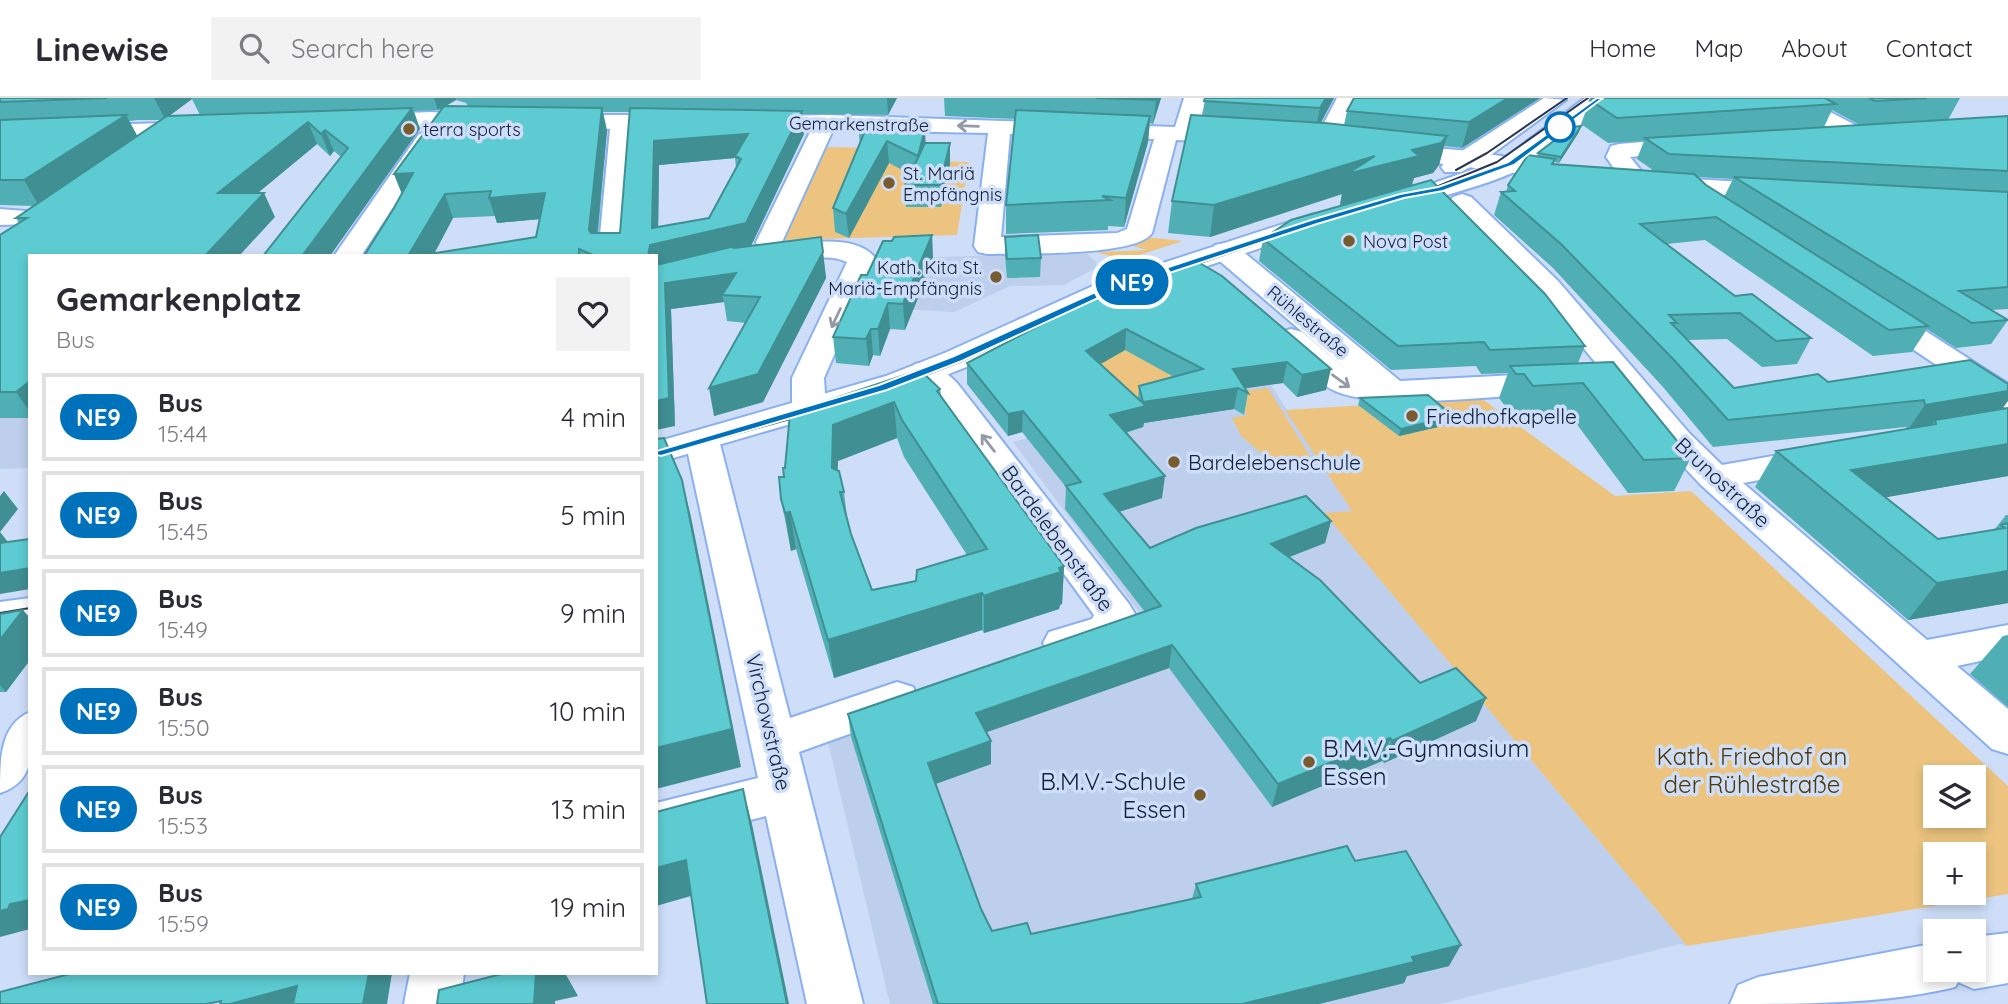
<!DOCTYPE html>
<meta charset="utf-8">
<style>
body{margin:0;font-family:Quicksand,sans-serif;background:#f2f2f3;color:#2b2b33;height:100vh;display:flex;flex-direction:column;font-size:26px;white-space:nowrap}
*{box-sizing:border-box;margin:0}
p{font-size:23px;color:#7c7c81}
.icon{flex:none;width:38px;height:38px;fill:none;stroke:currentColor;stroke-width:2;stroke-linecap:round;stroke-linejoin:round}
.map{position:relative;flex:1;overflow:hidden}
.panel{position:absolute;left:28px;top:156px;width:630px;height:721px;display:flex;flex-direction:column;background:#fff;border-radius:0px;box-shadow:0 4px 10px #0003}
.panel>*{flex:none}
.badge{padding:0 14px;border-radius:23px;font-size:24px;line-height:46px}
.tools{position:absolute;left:1923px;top:667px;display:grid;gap:14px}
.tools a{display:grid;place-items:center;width:63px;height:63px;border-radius:0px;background:#fff;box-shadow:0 4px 10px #0003;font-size:35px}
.map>.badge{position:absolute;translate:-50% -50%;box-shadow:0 0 0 4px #fff}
.round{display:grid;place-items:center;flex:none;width:74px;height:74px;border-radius:0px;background:#f2f2f3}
.overview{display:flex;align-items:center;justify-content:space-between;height:119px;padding:0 28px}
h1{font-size:33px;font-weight:700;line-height:52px}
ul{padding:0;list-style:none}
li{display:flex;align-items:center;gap:21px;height:88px;margin:0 14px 10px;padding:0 14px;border:4px solid #e1e1e2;border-radius:0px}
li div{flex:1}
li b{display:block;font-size:26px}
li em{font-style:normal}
li .badge{min-width:77px;font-weight:700;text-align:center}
header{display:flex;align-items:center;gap:42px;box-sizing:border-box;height:98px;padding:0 35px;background:#fff;border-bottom:2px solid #e1e1e2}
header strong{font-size:33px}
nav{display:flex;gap:38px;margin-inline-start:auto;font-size:24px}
.search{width:490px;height:63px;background:#f2f2f3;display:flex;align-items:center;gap:18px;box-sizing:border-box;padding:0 24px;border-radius:0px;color:#7c7c81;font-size:26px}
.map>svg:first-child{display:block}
.built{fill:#bdcfec}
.green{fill:#ecc47f;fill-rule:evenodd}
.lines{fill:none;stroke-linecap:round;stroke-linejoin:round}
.minor-casing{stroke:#8ab0f0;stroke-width:4}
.major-casing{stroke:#8ab0f0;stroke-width:4}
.minor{fill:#fff;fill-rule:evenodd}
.major{fill:#fff;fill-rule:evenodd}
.tram{stroke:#293751;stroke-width:2}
.wall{fill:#4fafb5;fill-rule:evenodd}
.shaded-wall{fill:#408f93}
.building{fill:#5cccd2;stroke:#408f93;stroke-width:2;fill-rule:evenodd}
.oneway{stroke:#959ba6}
.line{fill:#0072bc;stroke:#fff;stroke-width:2}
.stop-dot{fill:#fff;stroke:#0072bc;stroke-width:3.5}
.poi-dot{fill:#765c2e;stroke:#cedef9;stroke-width:2.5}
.labels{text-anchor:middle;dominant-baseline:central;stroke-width:7;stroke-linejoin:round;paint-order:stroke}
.far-street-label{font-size:18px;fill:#13213a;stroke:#cedef9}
.far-poi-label{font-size:18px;fill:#13213a;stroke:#cedef9;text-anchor:start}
.poi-label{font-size:21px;fill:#13213a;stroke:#cedef9;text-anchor:start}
.street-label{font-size:21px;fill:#13213a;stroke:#cedef9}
.near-poi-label{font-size:24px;fill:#13213a;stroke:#cedef9;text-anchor:start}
.near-park-label{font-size:24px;fill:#503908;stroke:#cedef9}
</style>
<header>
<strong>Linewise</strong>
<div class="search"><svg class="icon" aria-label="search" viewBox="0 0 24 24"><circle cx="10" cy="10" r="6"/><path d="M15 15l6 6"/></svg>Search here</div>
<nav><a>Home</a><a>Map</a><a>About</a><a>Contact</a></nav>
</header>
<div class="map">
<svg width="2008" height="906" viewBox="0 0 2008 906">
<rect width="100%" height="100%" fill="#cedef9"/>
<path class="built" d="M1075,154L1087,156L1097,165L1094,171L1064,187L1010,188L954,214L902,211L915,160Z
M0,286H30V370L0,371Z
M1271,287L1352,413L1325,416L1687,848L1680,846L1440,906H890L826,636L1151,530L1013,344L1170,300Z"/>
<path class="green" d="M825,49L917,51L926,63L969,64L957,137L783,142Z
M1146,139L1183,143L1124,162L1096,154L1147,152L1133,148Z
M1124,251L1179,281L1114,316L1065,286Z
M1268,290L1316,368L1281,372L1241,338L1232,320L1247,317L1233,294Z
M1481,300L1615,398L1691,393L2008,688V796L1687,848L1324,415L1352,413L1285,312ZM1936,679H1974V718H1936ZM1936,756H1974V794H1936Z"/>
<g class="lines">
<g class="minor-casing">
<path id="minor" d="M1184,0H1206L1198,30L1240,31L1251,38L1240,45L1176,42L1152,135C1136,159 1019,155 987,156L978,154L974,148L988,35L833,32L782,144L784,148C810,144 858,136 876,161L824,280L826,312L821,319L809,322L797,319L792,312V280L847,164C820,151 789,171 761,164L756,144L811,32L751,31L740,24L743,19L826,17L1175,29ZM1010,36L1154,41L1127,131L1117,135L1001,139Z
M1337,0H1359L1332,51H1316L1313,46Z
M1776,0H1803L1863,31L1866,36L1855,43L1847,41Z
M430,14L488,17L499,24L488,31L430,28L366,31L355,24L366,17Z
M551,17H680L691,24L680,31H633L626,158H598L610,31L543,29L540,24Z
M197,24L208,31L205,36L0,44V30Z
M427,34L438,41L361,158H334L419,36Z
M1691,40L1699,42L1702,47L1699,52L1630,59L1648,81L1657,79L1779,86L1788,88L1791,93L1788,98L1779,100L1657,93C1649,91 1641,94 1634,91C1623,87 1613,68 1606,59L1611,48L1619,46Z
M1390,46L1469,53L1546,65L1554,67L1558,72L1554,77L1546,79L1382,58L1378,53L1382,48Z
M1462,96L1471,99L1558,183L1690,336L1722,367L1819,350L1831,353L1836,361L1831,369L1743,385L1927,542L2008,527V557L1957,568L2008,611V656L1992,651L1701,387L1666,350L1538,195L1453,109L1449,104L1453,99Z
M0,111L52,115L56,120L52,125L0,127Z
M1225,145L1235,147L1400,283L1554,275L1565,278L1570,285L1565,292L1554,295C1501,297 1380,313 1335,293C1314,283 1289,259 1276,240L1280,234L1291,231L1302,234L1354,278L1215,159L1212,153L1215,147Z
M1875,204L1885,207L2008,286V310L1996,307L1865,219L1860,213L1865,207Z
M926,264L937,266L957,285L1129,506L1135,516L1122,542L1064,560L1049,556L1043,545L1049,534L1092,521L1094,517L935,299L910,273L915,266Z
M702,332L714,335L719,342L790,620L897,584L913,589L919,601L913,613L799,654L863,906H807L766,718L656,747V705L758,680L685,342L690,335Z
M30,614C30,649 39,682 0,695C0,661 0,627 30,614Z
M2008,835V885L1974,891L1958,884L1955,889C1885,906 1804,906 1730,906L1738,887L1758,879L1936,845V872H1974V839Z
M410,875H464L460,906H404Z"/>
</g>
<g class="major-casing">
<path id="major" d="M1544,0L1566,2L1488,59L1461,74H1445L1441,69L1445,64Z
M1585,0H1610C1599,15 1538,60 1520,71C1497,84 1403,113 1379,107L1375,102L1379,97L1434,85L1503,61Z
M1314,116L1323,119L1327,124L1323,129L1115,199L969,268L908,292L656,365V344L886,278L947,254L1095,187Z
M30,500V529L0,534V504Z"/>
</g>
<use href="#minor" class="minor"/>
<use href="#major" class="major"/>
<path class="tram" d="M1456,72L1487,55L1567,0
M1419,96L1497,64L1588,0
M908,284L962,263L1092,202L1282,137
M656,358L808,316
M0,515L30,510"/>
</g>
<path class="wall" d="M0,0H897L888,17L802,16L804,36L751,148L821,139L826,180L763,304L714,318L746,225L727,223L724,204L671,211L675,328L656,158H364L394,110L402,96L394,76L443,10L438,12L414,13L420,31L341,59L334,53L330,58L317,46L257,95L275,119L30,158V320H0V137L19,125L16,120L34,108L0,107ZM192,1L200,17L169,18ZM456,2L466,5L468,8H446ZM603,14H630L620,135H598L607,33ZM138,22H162L137,38L129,23ZM735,60L736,70L709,120L658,129L659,67ZM495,118L497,125L540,121L536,139L434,155L453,120Z
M944,0H1161L1153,26L1150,25L1148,44L1124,129L1108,128V132L1006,136V107L1015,21L945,18Z
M1205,0H1334L1321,25L1344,27L1347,13L1354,0H1540L1462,50L1444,48L1439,67L1433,75L1414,80L1412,88L1585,248L1578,265L1691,360L1674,393L1628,395L1570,317L1521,320L1512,308H1505L1499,300L1508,275L1481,276L1476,268L1391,272L1259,163L1263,141L1380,97L1340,107L1342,96L1210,139L1168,135L1172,103L1203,18Z
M1592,0H1960L1948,22L2008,18V211L1992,212L2008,222L1991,246L1956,250L1927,231L1912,254L1873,258L1705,142L1667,146L1735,198L1811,240L1797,266L1762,269L1727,241L1688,242L1734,290L1828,284L2002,311L2008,310V378L1886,399L1938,441L1994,432L2006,417H2008V505L1908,522L1755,389L1776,353L1907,331L1906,329L1713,349L1663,289L1553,170L1494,117L1501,94H1506L1508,87L1537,58L1538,55L1579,34L1559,65L1554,64L1553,66L1654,73L1637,61L1644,43L1608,45L1581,26L1590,2ZM1832,12L1860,27L1824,29ZM1697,79L1733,81L1724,99L1706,87Z
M858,29L925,45L950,66L941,109H906L905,87L910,76L889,65L849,140L835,134L833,110L860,46Z
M932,137L933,163L905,232L890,231L880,258L873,257L869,268L836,265L833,239L867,177L892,143Z
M1005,139L1041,160L1040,179L1007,180L1005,158Z
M1198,164L1326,292L1297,299L1283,285L1245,290L1248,295L1244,317L1234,311L1144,325L1143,329L1126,335L1162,400L1119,414L1150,450L1331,423L1325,445L1289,459L1420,585L1476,623L1384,665L1382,663L1272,709L1169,570L986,634L991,666L935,686L981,811L992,833L1031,836L1192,801L1196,786L1355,763L1449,868L1407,878L1404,885L1319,906H933L851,639L848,616L1145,514L1065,411L1066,389L1022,334L1008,338L967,286V265ZM1125,252L1174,279L1139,288L1138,301L1100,266Z
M940,291L941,297L1064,468L1062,506L1060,507L1059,511L998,531L984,535L982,532L834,580L796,451L791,453L781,401L790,315ZM897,340L904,359L967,457L916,483L872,492L851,436L847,419L844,394L837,372L838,363Z
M1360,300L1451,326L1399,338L1358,307Z
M0,516L30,520V562L6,594H0Z
M2008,537V609L1970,576L2003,538Z"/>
<path class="shaded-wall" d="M154,0H192V1L165,21Z
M434,0H456V2L438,12Z
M887,0H897L888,17Z
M1156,0H1161L1153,26L1156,2Z
M1326,0H1334L1315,35L1320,10Z
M1508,0H1540L1462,50L1469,24Z
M412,10L420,31L330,158H302Z
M602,10L607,33L595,158L589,132Z
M802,13L804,36L750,150L656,172V158H648L652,130L654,43L748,36L735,58V60L659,67L658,145L746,125Z
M126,17L139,41L39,108L24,82Z
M1150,18L1148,44L1124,129L1126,100Z
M308,24L317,46L230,118L218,95Z
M1581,28L1579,34L1559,65L1561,59Z
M925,31L926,53L919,80L918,58Z
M325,32L334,53L330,58L321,36Z
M1447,38L1439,67L1433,75L1414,80L1411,88L1340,107L1342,96L1210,139L1214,107L1375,58L1412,52Z
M887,43L889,65L849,140L846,116Z
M950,45V66L941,109L940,87Z
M413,75L404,101L394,76Z
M264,95L275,119L239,158H205Z
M545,95L552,120L497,125L489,100Z
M445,96L453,120L433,158H408Z
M932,137L933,163L905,232L903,206Z
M823,154L826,180L763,304L714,318L709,290Z
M736,175L722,197L724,204L671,211L675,328L656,332V303L665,185Z
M888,205L890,231L880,258L878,231Z
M871,231L873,257L869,268L866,241Z
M1126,231L1125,252L1085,275L1086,253Z
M1287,264L1283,285L1241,291L1238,290L1234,311L1144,325L1143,329L1109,339L1110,317L1142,309L1143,304L1233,271Z
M1331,271L1326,292L1297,299L1302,277Z
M30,283V314L16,294Z
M2008,293V303L1997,318L1936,326L1935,322L1930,329L1907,333L1925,307Z
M894,304L897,340L838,363L837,406L832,370L833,327Z
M1023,313L1022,334L1008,338V316Z
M1453,318L1451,326L1399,338L1401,331Z
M2008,346V378L1842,407L1851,372Z
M1165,378L1162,400L1103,419L1104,396Z
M682,382L691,419L741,669L656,691V650Z
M4,393L18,411L0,434L8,444L0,457V398Z
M790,414L796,451L791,453L785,415Z
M1331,423L1325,445L1266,468L1271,446Z
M1064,468L1062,506L1060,507L1059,511L984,535V498Z
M30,470V491L0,496V475Z
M2008,473V505L1908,522L1937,485Z
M982,495V532L834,580L828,542Z
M23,512L30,520V562L6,594L0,587V542Z
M1172,547L1169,570L976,638V615Z
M1486,600L1476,623L1384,665L1392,643Z
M1390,640L1382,663L1272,709L1278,686Z
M991,643V666L930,688L928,665Z
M743,691L752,726L789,906H787Z
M686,762L698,796L656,808V770Z
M30,802V831L0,839V813L10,806Z
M1461,847L1449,868L1407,878L1404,885L1319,906H1242L1412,859Z
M369,875H392L387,906H363Z
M536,875H565L578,898L555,903V906H534Z
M297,888L313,906H230Z"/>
<path class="building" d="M0,0H107L0,4Z
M1096,0H1156V2Z
M1205,0H1326L1320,10L1204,3Z
M1354,0H1508L1469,24L1347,13Z
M1592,0H1825L1836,6L1617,20L1590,2Z
M1869,0H1927L1875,3Z
M444,8L602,10L589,132L591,135H620L630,10L802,13L746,125L650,147L648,158H595L579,151V158H417L536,139L545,95L489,100L491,93L445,96L408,158H364L394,110L413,75L394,76ZM748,36L735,58L741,61L709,120L652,130L654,43Z
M412,10L302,158H263L348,50L325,32L321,36L308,24L218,95H264L205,158H30V283L16,294H0V137L27,120H16L167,18Z
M1016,12L1150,18L1126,100L1102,98L1110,102L1006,107Z
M126,17L24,82H0V22Z
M1191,17L1325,25L1447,38L1441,45L1412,52L1419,58L1347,76L1375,58L1214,107L1172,103Z
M2008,18V73L1669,56L1645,40Z
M1581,28L1561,59L1538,55L1572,29Z
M858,29L925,31L918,58L887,43L846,116L833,110L865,33Z
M925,45H950L940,87H905Z
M1528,57L1555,61L1552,66L1694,76L1706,87L1928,228L1889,232L1716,119L1640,126L1735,198L1752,196L1811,240L1776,243L1740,215L1669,217L1677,225H1671L1734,290L1818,276L1828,284L1970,262L2008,286V293L1925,307L1924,302L1728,322L1675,263L1561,146L1501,94L1515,93L1508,87Z
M1734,79L2008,94V189L1959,193L2008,222L1972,225Z
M1431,82L1545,196L1585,248L1490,252L1484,244L1398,248L1263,141L1291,122Z
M932,137L903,206L888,205L878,231H871L866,241L833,239L861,177H867L883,143H892L894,139Z
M1038,137L1041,160L1007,161L1005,139Z
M821,139L823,154L758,276L709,290L760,199L722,197L736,175L665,185L669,300L656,303V167L735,148L734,150Z
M1198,164L1222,178L1331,271L1302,277L1287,264L1233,271L1248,295L1238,290L1143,304L1139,288L1203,271L1126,231L1086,253L1146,308L1110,317L1165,378L1104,396L1150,450L1196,430L1306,398L1331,423L1271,446L1320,482L1420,585L1456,570L1486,600L1392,643L1390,640L1278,686L1172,547L976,615L991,643L928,665L981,811L992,833L1027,825L1031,836L1201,799L1196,786L1347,748L1355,763L1406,753L1461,847L1412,859L1414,864L1242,906H938L848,616L1161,508L1066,388L1081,384L1023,313L1008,316L967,265L1081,206Z
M1613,264L1691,360L1644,362L1583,285L1533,288L1524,276H1516L1510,268Z
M920,272L940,291L937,293L1064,468L1059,470L1061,474L998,493L984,498L982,495L828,542L790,414L785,415L781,401L779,379H784L783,370H785L790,315ZM894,304L902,322L987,451L917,472L916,483L872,492L851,436L840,394H844L839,373L832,370L833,327Z
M1428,297L1453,318L1401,331L1360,300Z
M2008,310V346L1851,372L1938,441L2005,430L2001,427L2008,425V473L1937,485L1776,353L1936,326L1935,322Z
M664,340L682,382L732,631L656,650V341Z
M30,441V470L0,475V445Z
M23,512L0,542V516Z
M743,691L787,906H707L686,762L656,770V714Z
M30,692V802L10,806L8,811L0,813V739Z
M73,875H369L363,906H293L297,888L230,906H220L221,903L206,906H0V894Z
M505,875H536L534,906H437L439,892Z"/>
<defs><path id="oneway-shaft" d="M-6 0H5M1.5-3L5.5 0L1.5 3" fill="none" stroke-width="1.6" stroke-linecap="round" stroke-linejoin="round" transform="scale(1.75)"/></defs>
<g class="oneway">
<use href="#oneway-shaft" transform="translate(968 28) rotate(-178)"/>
<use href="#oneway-shaft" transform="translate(836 220) rotate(115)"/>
<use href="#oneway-shaft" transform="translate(1341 283) rotate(36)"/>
<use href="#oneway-shaft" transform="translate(988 345) rotate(-128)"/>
</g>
<path class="line" d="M1597,0H1603L1514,67L1443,93L1404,100L1317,126L1109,195L962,263L887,292L661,358L650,355L879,287L954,258L1102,191L1311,122L1400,96L1438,89L1508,64Z"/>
<circle class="stop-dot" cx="1560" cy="29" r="14"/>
<g class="poi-dot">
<circle cx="409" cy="31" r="7"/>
<circle cx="889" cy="85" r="7"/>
<circle cx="1349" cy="143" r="7"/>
<circle cx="996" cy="179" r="7"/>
<circle cx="1412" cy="318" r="7"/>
<circle cx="1174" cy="364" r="7"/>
<circle cx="1309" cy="664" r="7"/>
<circle cx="1200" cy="697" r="7"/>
</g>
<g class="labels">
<g class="far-street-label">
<text transform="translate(859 26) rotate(1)">Gemarkenstraße</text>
<text transform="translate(1308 223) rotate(40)">Rühlestraße</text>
</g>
<g class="far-poi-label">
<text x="423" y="31">terra sports</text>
<text x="903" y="75">St. Mariä<tspan x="903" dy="21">Empfängnis</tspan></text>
<text x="1363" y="143">Nova Post</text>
<text x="982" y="169" text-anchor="end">Kath. Kita St.<tspan x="982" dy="21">Mariä-Empfängnis</tspan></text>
</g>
<g class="poi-label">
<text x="1426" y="318">Friedhofkapelle</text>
<text x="1188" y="364">Bardelebenschule</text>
</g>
<g class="street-label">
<text transform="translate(1723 384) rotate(43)">Brunostraße</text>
<text transform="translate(1058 440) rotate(54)">Bardelebenstraße</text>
<text transform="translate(769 624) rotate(77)">Virchowstraße</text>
</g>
<g class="near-poi-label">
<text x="1323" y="650">B.M.V.-Gymnasium<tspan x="1323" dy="28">Essen</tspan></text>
<text x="1186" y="683" text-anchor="end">B.M.V.-Schule<tspan x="1186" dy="28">Essen</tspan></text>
</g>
<g class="near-park-label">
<text x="1752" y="658">Kath. Friedhof an<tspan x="1752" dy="28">der Rühlestraße</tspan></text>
</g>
</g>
</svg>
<div class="tools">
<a><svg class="icon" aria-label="layers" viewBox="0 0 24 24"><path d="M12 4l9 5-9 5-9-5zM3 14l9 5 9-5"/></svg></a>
<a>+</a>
<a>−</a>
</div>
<b class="badge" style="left:1132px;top:184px;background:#0072bc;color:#fff">NE9</b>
<section class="panel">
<div class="overview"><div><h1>Gemarkenplatz</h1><p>Bus</p></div><a class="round"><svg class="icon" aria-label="heart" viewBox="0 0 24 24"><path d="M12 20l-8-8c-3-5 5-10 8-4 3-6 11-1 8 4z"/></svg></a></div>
<ul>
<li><span class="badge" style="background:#0072bc;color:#fff">NE9</span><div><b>Bus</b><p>15:44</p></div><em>4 min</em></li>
<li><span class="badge" style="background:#0072bc;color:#fff">NE9</span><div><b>Bus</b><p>15:45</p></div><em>5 min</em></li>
<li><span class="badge" style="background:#0072bc;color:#fff">NE9</span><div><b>Bus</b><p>15:49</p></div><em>9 min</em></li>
<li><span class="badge" style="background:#0072bc;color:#fff">NE9</span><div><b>Bus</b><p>15:50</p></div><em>10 min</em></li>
<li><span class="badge" style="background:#0072bc;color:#fff">NE9</span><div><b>Bus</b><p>15:53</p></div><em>13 min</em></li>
<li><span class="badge" style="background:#0072bc;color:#fff">NE9</span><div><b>Bus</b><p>15:59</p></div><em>19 min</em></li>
</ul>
</section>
</div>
